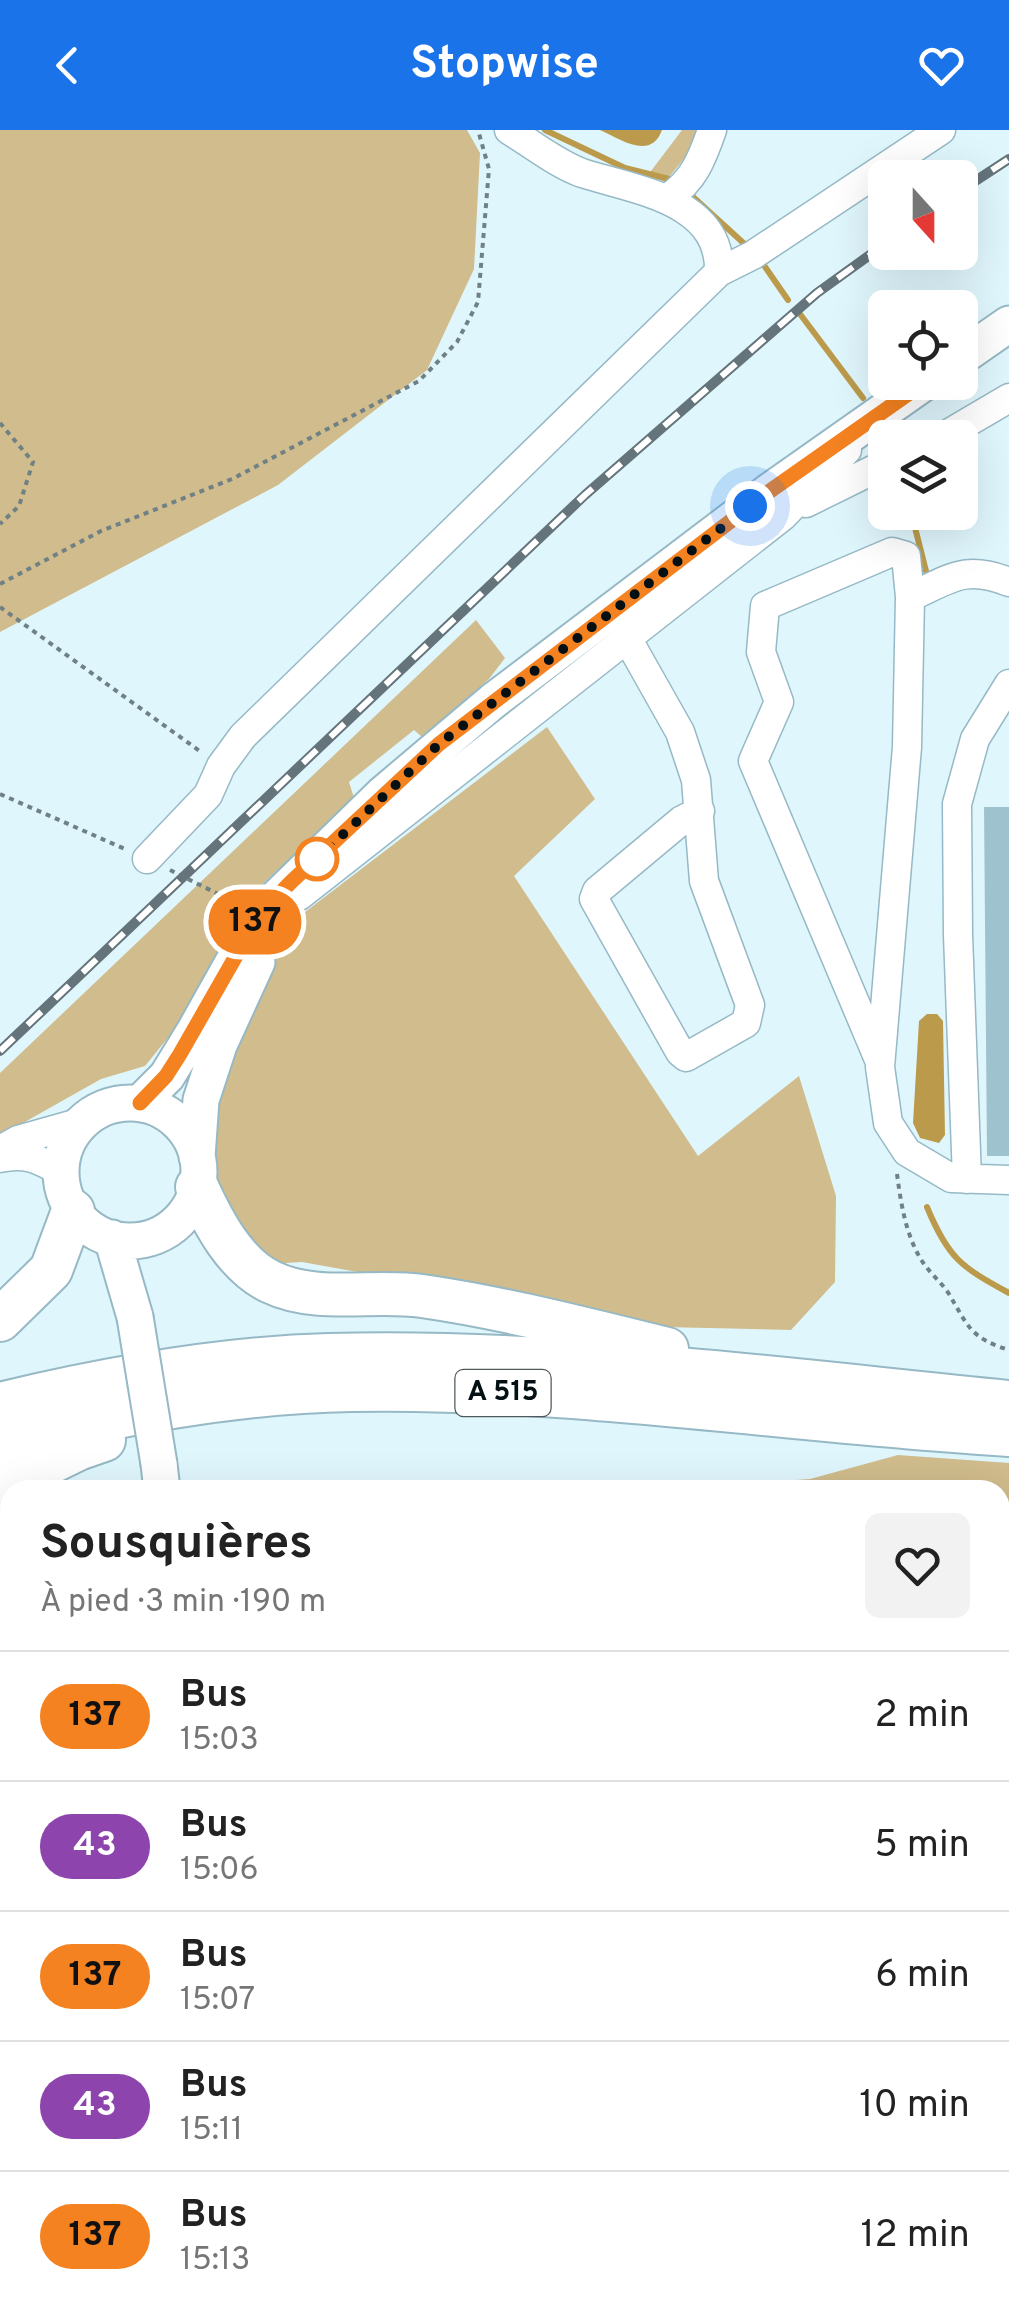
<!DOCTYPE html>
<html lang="fr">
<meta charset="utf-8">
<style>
body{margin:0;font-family:Overpass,sans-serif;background:#f2f2f2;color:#222;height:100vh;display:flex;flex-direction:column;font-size:38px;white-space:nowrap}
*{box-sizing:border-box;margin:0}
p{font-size:32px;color:#767676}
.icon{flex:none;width:55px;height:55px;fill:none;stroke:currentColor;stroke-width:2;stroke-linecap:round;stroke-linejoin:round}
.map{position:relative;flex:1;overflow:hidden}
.panel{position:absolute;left:0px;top:1350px;width:1010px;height:840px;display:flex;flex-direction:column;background:#fff;border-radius:30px 30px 0 0;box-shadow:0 10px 40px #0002}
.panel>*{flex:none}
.badge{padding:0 20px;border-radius:32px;font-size:35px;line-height:65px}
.needle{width:65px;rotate:159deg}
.tools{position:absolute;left:868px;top:30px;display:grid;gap:20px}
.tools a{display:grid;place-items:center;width:110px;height:110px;border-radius:15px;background:#fff;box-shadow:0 10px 40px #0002;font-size:50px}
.you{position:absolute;width:50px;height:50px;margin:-25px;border:8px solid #fff;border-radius:50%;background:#1a73e8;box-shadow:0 0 0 15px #1a73e833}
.map>.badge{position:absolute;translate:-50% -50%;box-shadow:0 0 0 5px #fff}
.round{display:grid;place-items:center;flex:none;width:105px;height:105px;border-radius:15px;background:#f2f2f2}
.summary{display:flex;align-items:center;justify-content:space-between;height:170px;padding:0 40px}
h1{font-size:48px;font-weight:700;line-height:75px}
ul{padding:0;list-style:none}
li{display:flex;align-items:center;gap:30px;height:130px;padding:0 40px;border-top:2px solid #e0e0e0}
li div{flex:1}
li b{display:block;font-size:38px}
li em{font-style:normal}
li .badge{min-width:110px;font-weight:700;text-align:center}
header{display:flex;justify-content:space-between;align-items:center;height:130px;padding:0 40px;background:#1a73e8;color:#fff;font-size:45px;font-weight:700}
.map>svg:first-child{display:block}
.green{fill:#d0bc8c}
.water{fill:#bb9b4b}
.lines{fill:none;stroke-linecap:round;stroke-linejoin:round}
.stream{stroke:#bb9b4b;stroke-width:6}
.building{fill:#9fc3ce}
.minor-casing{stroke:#96b9c5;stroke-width:31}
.major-casing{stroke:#96b9c5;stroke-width:39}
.highway-casing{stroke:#96b9c5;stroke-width:46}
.path{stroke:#708186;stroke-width:4;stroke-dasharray:5 5;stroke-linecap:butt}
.minor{stroke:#fff;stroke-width:28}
.major{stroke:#fff;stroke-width:35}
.highway{stroke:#fff;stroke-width:42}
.rail-casing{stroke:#64747a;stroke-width:10}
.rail{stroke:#fff;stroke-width:6;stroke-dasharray:19;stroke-linecap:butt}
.major-bridge-casing{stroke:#96b9c5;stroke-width:39;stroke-linecap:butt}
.major-bridge{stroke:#fff;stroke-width:35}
.line-casing{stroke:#fff;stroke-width:22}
.line{stroke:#f58220;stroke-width:15}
.walk{stroke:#041014;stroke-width:10;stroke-dasharray:0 18}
.stop-dot{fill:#fff;stroke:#f58220;stroke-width:5}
.labels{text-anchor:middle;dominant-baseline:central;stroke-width:8;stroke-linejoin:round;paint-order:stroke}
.shield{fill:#fff;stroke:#4f585a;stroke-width:2.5}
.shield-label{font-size:28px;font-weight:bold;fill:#041014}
</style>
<header><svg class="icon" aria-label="back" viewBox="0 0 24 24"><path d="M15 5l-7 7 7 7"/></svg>Stopwise<svg class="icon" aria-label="heart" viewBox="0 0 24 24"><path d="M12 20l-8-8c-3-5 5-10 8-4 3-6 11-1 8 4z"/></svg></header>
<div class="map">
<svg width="1009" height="2190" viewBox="0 0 1009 2190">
<rect width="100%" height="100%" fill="#e0f6fd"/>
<path class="green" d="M0,0H467L480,23L474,139L427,240L278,355L0,502Z
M682,0H700L695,15L665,52L648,45Z
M476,490L505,528L489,549L422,607L414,600L349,652L354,668L220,794L223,825L192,878L145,936L101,949L0,1006V943Z
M547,597L595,669L514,746L698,1026L799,946L836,1066L835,1152L791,1200L663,1197L302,1132L269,1134L215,1075L210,1025L215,968L240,897L292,792Z
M898,1325L1009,1333V1503H1000V1360H647L810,1349Z
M1009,1882V2002L1000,2004V1884Z
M1009,2038V2147L1000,2149V2041Z"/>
<path class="water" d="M600,0H662C651,31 620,9 600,0Z
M927,884H937L943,891L945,1005L939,1013L920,1008L913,993L919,891Z
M10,1410V1492L0,1493V1416Z"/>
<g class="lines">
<path class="stream" d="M545,0L625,38L673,50
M692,66L750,119
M761,131L788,170
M800,184L863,268
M911,382L926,441
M927,1077C948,1128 961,1137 1009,1163
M237,1354L293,1355L312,1360
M802,2180L805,2190"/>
</g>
<path class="building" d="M984,677H1009V1026H987Z"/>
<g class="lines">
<g class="minor-casing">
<path id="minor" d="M668,68C694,50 702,29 712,0
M719,142L753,125L941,0
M941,308L1009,268
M806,373L885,334
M910,467C950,449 965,434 1009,452
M627,508L680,602L696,650L704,751L750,875L746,893L686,927L680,922L594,769L597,761L682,690L700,681
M147,729L208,665L221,636L243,606L719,142C721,70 635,60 582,43C557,34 532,14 509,0
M299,766L783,386L847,320
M880,932L753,631L779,572L761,522L765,476L892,422L906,426L910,467L907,617L880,937L888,993L907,1022L951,1048L1009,1050
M0,1020L18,1010L82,992
M0,1028C25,1022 39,1029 61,1042
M967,1049L958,805L957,674L975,609L1009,554
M1000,1513L1009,1514
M1000,1706L1009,1707
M0,1749L10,1756
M0,1785L10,1792
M0,1924L10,1917
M1000,2174L1009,2172
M290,2180L297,2190
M732,2180L735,2190
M13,2190L29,2180
M365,2190V2180
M919,2190L968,2180"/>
</g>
<g class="major-casing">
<path id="major" d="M960,228L1009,194
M140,973L167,946L194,902L260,784L383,664L493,571L770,361L925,252
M61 1042a69 69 0 1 1 138 0a69 69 0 1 1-138 0Z
M197,1027L201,970L219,915L257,832
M112,1108L135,1187
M159,1334L162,1360
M0,1558L10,1554"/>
</g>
<g class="highway-casing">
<path id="highway" d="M197,1057C213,1092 235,1135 271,1152C317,1174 373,1159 422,1166C505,1178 585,1199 667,1219
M0,1190L51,1140L73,1081
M0,1274C108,1248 218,1228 329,1225C555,1219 785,1250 1009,1272
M0,1313C115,1285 232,1262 351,1260C572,1256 790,1292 1009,1305
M0,1357L78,1319L104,1310"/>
</g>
<path class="path" d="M0,293L33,332L19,376L0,394
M0,454L101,401L232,349L419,251L457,212L478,172L489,39L478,0
M0,477L201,622
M0,664L125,719
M170,740L238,774
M897,1044C901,1074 906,1108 924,1134C931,1144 942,1153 949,1164C968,1196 970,1208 1009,1220
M1000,1824L1009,1823
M1000,1880L1009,1878
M1000,2012L1009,2009
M1000,2035L1009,2033
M832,2180L837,2185L868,2180
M781,2190L782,2180"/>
<use href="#minor" class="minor"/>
<use href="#major" class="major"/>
<use href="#highway" class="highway"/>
<g class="rail-casing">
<path id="rail" d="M960,61L1009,29
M0,921L585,365L817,163L885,114"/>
</g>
<use href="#rail" class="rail"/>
<g class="major-bridge-casing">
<path id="major-bridge" d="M135,1187L159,1334"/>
</g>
<use href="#major-bridge" class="major-bridge"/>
</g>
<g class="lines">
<g class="line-casing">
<path id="line" d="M140,973L166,946L180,924L260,784L291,752L439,614L770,361L925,252"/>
</g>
<use href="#line" class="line"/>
<path class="walk" d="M317,729L439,614L750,376"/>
</g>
<circle class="stop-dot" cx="317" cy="729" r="20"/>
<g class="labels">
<rect class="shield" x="455.5" y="1240" width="95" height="46" rx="8"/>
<g class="shield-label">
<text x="503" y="1263">A 515</text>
</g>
</g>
</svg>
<div class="tools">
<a><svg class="needle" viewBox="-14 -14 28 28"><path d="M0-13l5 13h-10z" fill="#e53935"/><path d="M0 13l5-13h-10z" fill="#767676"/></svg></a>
<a><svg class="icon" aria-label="locate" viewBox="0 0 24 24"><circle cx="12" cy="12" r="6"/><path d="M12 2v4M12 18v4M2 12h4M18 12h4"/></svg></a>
<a><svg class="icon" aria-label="layers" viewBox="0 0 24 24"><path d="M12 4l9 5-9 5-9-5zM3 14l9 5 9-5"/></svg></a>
</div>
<div class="you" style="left:750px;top:376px"></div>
<b class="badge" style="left:255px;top:792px;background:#f58220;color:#111">137</b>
<section class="panel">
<div class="summary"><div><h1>Sousquières</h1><p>À pied · 3 min · 190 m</p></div><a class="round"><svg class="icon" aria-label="heart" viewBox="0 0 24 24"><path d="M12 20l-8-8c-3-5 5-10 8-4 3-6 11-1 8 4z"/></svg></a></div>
<ul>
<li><span class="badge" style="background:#f58220;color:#111">137</span><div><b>Bus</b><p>15:03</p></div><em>2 min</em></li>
<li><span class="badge" style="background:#8e44ad;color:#fff">43</span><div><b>Bus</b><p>15:06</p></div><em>5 min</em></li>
<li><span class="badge" style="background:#f58220;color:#111">137</span><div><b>Bus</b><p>15:07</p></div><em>6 min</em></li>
<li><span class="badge" style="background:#8e44ad;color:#fff">43</span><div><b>Bus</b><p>15:11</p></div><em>10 min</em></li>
<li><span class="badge" style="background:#f58220;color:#111">137</span><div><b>Bus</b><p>15:13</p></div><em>12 min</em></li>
</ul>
</section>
</div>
